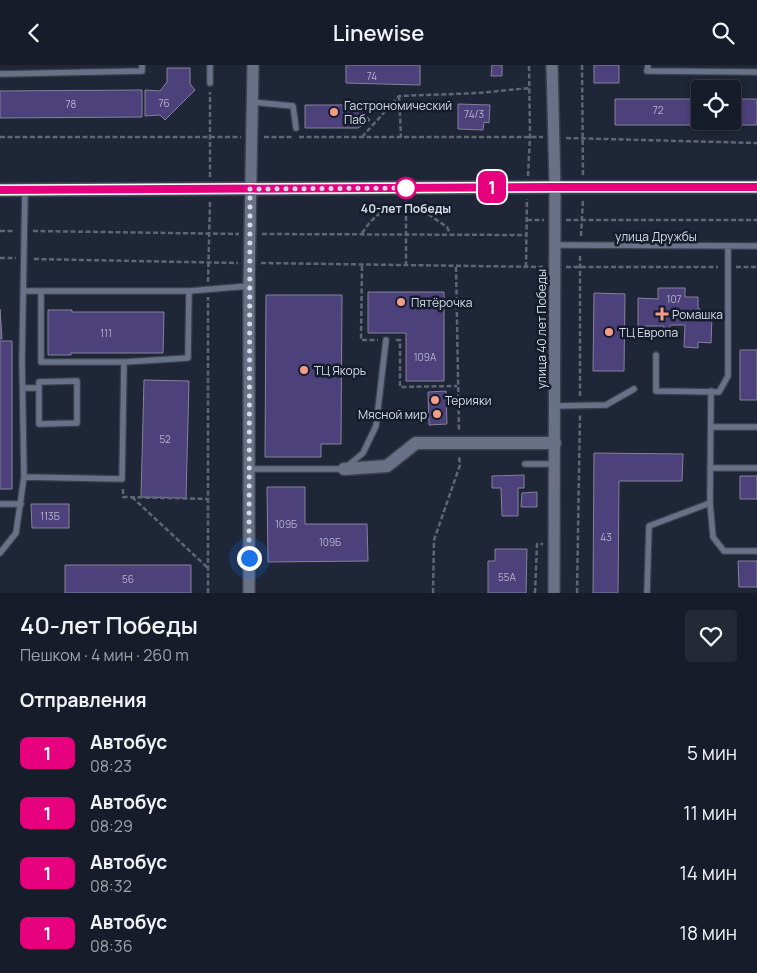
<!DOCTYPE html>
<html lang="ru">
<meta charset="utf-8">
<style>
body{margin:0;font-family:Manrope,sans-serif;background:#232935;color:#f1f3f6;height:100vh;display:flex;flex-direction:column;font-size:19px;white-space:nowrap}
*{box-sizing:border-box;margin:0}
p{font-size:16px;color:#9ea1a8}
.icon{flex:none;width:28px;height:28px;fill:none;stroke:currentColor;stroke-width:2;stroke-linecap:round;stroke-linejoin:round}
.map{position:relative;height:528px;overflow:hidden}
.sheet{display:flex;flex-direction:column;background:#161c29;flex:1}
.sheet>*{flex:none}
.badge{padding:0 10px;border-radius:8px;font-size:18px;line-height:32px}
.buttons{position:absolute;left:691px;top:15px;display:grid;gap:10px}
.buttons a{display:grid;place-items:center;width:50px;height:50px;border-radius:5px;background:#161c29;box-shadow:0 2px 8px #0003,0 0 0 1px #353a46;font-size:25px}
.you{position:absolute;width:25px;height:25px;margin:-12px;border:4px solid #fff;border-radius:50%;background:#1a73e8;box-shadow:0 0 0 8px #1a73e833}
.map>.badge{position:absolute;translate:-50% -50%;box-shadow:0 0 0 2px #fff}
h2{padding:0 20px;font-size:19px;line-height:45px}
.round{display:grid;place-items:center;flex:none;width:52px;height:52px;border-radius:5px;background:#232935}
.summary{display:flex;align-items:center;justify-content:space-between;height:85px;padding:0 20px}
h1{font-size:24px;font-weight:600;line-height:38px}
ul{padding:0;list-style:none}
li{display:flex;align-items:center;gap:15px;height:60px;padding:0 20px}
li div{flex:1}
li b{display:block;font-size:19px}
li em{font-style:normal}
li .badge{min-width:55px;font-weight:700;text-align:center}
header{display:flex;justify-content:space-between;align-items:center;height:65px;padding:0 20px;background:#161c29;font-size:22px;font-weight:600}
.map>svg:first-child{display:block}
.building{fill:#4c417a;stroke:#858298}
.lines{fill:none;stroke-linecap:round;stroke-linejoin:round}
.service-casing{stroke:#39404e;stroke-width:8}
.minor-casing{stroke:#39404e;stroke-width:14}
.tertiary-casing{stroke:#39404e;stroke-width:15}
.path{stroke:#5f6776;stroke-width:2.5;stroke-dasharray:5 2.5;stroke-linecap:butt}
.service{stroke:#687185;stroke-width:5.5}
.minor{stroke:#687185;stroke-width:11}
.tertiary{stroke:#687185;stroke-width:12}
.line-casing{stroke:#fff;stroke-width:11}
.line{stroke:#e6007e;stroke-width:8}
.walk{stroke:#d5dbe6;stroke-width:5;stroke-dasharray:0 9}
.poi-dot{fill:#f49e88;stroke:#151c2c;stroke-width:2}
.stop-dot{fill:#fff;stroke:#e6007e;stroke-width:2.5}
.labels{text-anchor:middle;dominant-baseline:central;stroke-width:5;stroke-linejoin:round;paint-order:stroke}
.number-label{font-size:10px;fill:#b3b4cb}
.poi-label{font-size:12px;fill:#d5dbe6;stroke:#151c2c;text-anchor:start}
.stop-label{font-size:12px;font-weight:bold;fill:#d5dbe6;stroke:#151c2c}
.street-label{font-size:12px;fill:#d5dbe6;stroke:#151c2c}
</style>
<header><svg class="icon" aria-label="back" viewBox="0 0 24 24"><path d="M15 5l-7 7 7 7"/></svg>Linewise<svg class="icon" aria-label="search" viewBox="0 0 24 24"><circle cx="10" cy="10" r="6"/><path d="M15 15l6 6"/></svg></header>
<div class="map">
<svg width="757" height="528" viewBox="0 0 757 528">
<rect width="100%" height="100%" fill="#1e2637"/>
<path class="building" d="M346,0H420V20L346,18Z
M492,0H502V11H491Z
M594,0H619V18H594Z
M167,3H190V19L195,25L165,55L160,50L145,51V25L160,26L167,17Z
M142,25V52L0,53V26Z
M615,34H700V56H732V34H757V60H615Z
M458,39L490,40L489,58L484,57L483,65L458,64Z
M305,40H356L370,55L358,63H305Z
M658,223H685V232H698V244H700V250L712,251L711,278L698,277V283L684,282L685,260H670V265L664,264V261H638V233L658,234Z
M368,227H444V316H406V268H368Z
M594,228L625,229L624,306H593Z
M266,230H342L341,379H321V392H265Z
M0,244L2,274H0Z
M48,245H72V247H164L163,288H71V290H48Z
M0,276H12V424H0Z
M740,285H757V335H740Z
M144,315L189,316L186,433L141,432Z
M446,326L447,359L429,360L428,327Z
M594,388L683,389L682,416H619L618,528H593Z
M524,410V423H518V451H502L501,423H492V411Z
M740,411H757V434H740Z
M267,422H305V459H367L368,496L268,497Z
M537,427V442H521L522,428Z
M31,439H69V463H32Z
M495,484H527L526,528H488V496H495Z
M738,496H757V522H739Z
M65,500H191V528H65Z"/>
<g class="lines">
<g class="service-casing">
<path id="service" d="M648,0L647,6L757,7
M0,9L142,6V0
M210,18V0
M252,37L293,41L296,63
M555,180L757,181
M24,226H189L249,221
M41,226V297H124L188,293L189,226
M656,290V326L719,327L728,311V181
M77,316V358L39,359V317Z
M23,323H39
M555,341L606,340L634,324
M711,362H757
M525,399H555
M710,403H757
M249,404H344L363,388L376,361L386,275
M24,412L122,414L124,297
M710,438L713,472L724,486H757
M0,439H21
M0,488L16,468L24,412L22,296L25,126
M647,528L649,461L710,438L711,326"/>
</g>
<g class="minor-casing">
<path id="minor" d="M552,0L555,122L554,528
M249,528V221L253,0"/>
</g>
<g class="tertiary-casing">
<path id="tertiary" d="M0,125L555,122H757
M344,404L387,401L416,378H555"/>
</g>
<path class="path" d="M582,0L583,111
M399,31L401,72
M0,72H241
M264,72H293
M299,72H543
M362,72L399,31L479,28L530,23
M566,73L757,78
M528,111L530,72L529,0
M210,112V27
M422,145L447,162L450,169
M527,155H544
M566,155H757
M0,166H15
M33,166L239,169
M362,168L370,157L379,149L381,145
M262,169L526,170
M581,171L583,134
M0,193H16
M34,194L238,198
M261,198L543,202
M362,201L361,275H378
M406,201V135
M456,202L459,365
M526,202L527,134
M566,202H718
M736,202H757
M208,217L210,137
M396,275H400V322L457,321
M580,331V189
M123,424V432L208,434
M132,432L208,503
M208,528V232
M433,528L434,475L460,400L459,391
M535,528L537,479H543
M577,528L580,349"/>
<use href="#service" class="service"/>
<use href="#minor" class="minor"/>
<use href="#tertiary" class="tertiary"/>
</g>
<g class="lines">
<g class="line-casing">
<path id="line" d="M0,125L555,122H757"/>
</g>
<use href="#line" class="line"/>
<path class="walk" d="M249,493L250,124L406,123"/>
</g>
<g class="poi-dot">
<circle cx="334" cy="47" r="5"/>
<circle cx="401" cy="237" r="5"/>
<path d="M659.5 241.5h5v5h5v5h-5v5h-5v-5h-5v-5h5z"/>
<circle cx="609" cy="267" r="5"/>
<circle cx="304" cy="305" r="5"/>
<circle cx="435" cy="335" r="5"/>
<circle cx="437" cy="349" r="5"/>
</g>
<circle class="stop-dot" cx="406" cy="123" r="10"/>
<g class="labels">
<g class="number-label">
<text x="372" y="11">74</text>
<text x="164" y="38">76</text>
<text x="71" y="39">78</text>
<text x="658" y="45">72</text>
<text x="474" y="49">74/3</text>
<text x="674" y="234">107</text>
<text x="106" y="268">111</text>
<text x="425" y="292">109А</text>
<text x="165" y="374">52</text>
<text x="50" y="451">113Б</text>
<text x="286" y="459">109Б</text>
<text x="606" y="472">43</text>
<text x="330" y="477">109Б</text>
<text x="507" y="512">55А</text>
<text x="128" y="514">56</text>
</g>
<g class="poi-label">
<text x="344" y="40">Гастрономический<tspan x="344" dy="14">Паб</tspan></text>
<text x="411" y="237">Пятёрочка</text>
<text x="672" y="249">Ромашка</text>
<text x="619" y="267">ТЦ Европа</text>
<text x="314" y="305">ТЦ Якорь</text>
<text x="445" y="335">Терияки</text>
<text x="427" y="349" text-anchor="end">Мясной мир</text>
</g>
<g class="stop-label">
<text x="406" y="143">40-лет Победы</text>
</g>
<g class="street-label">
<text x="656" y="171">улица Дружбы</text>
<text transform="translate(541 264) rotate(-90)">улица 40 лет Победы</text>
</g>
</g>
</svg>
<div class="buttons">
<a><svg class="icon" aria-label="locate" viewBox="0 0 24 24"><circle cx="12" cy="12" r="6"/><path d="M12 2v4M12 18v4M2 12h4M18 12h4"/></svg></a>
</div>
<div class="you" style="left:249px;top:493px"></div>
<b class="badge" style="left:492px;top:122px;background:#e6007e;color:#fff">1</b>
</div>
<section class="sheet">
<div class="summary"><div><h1>40-лет Победы</h1><p>Пешком · 4 мин · 260 m</p></div><a class="round"><svg class="icon" aria-label="heart" viewBox="0 0 24 24"><path d="M12 20l-8-8c-3-5 5-10 8-4 3-6 11-1 8 4z"/></svg></a></div>
<h2>Отправления</h2>
<ul>
<li><span class="badge" style="background:#e6007e;color:#fff">1</span><div><b>Автобус</b><p>08:23</p></div><em>5 мин</em></li>
<li><span class="badge" style="background:#e6007e;color:#fff">1</span><div><b>Автобус</b><p>08:29</p></div><em>11 мин</em></li>
<li><span class="badge" style="background:#e6007e;color:#fff">1</span><div><b>Автобус</b><p>08:32</p></div><em>14 мин</em></li>
<li><span class="badge" style="background:#e6007e;color:#fff">1</span><div><b>Автобус</b><p>08:36</p></div><em>18 мин</em></li>
</ul>
</section>
